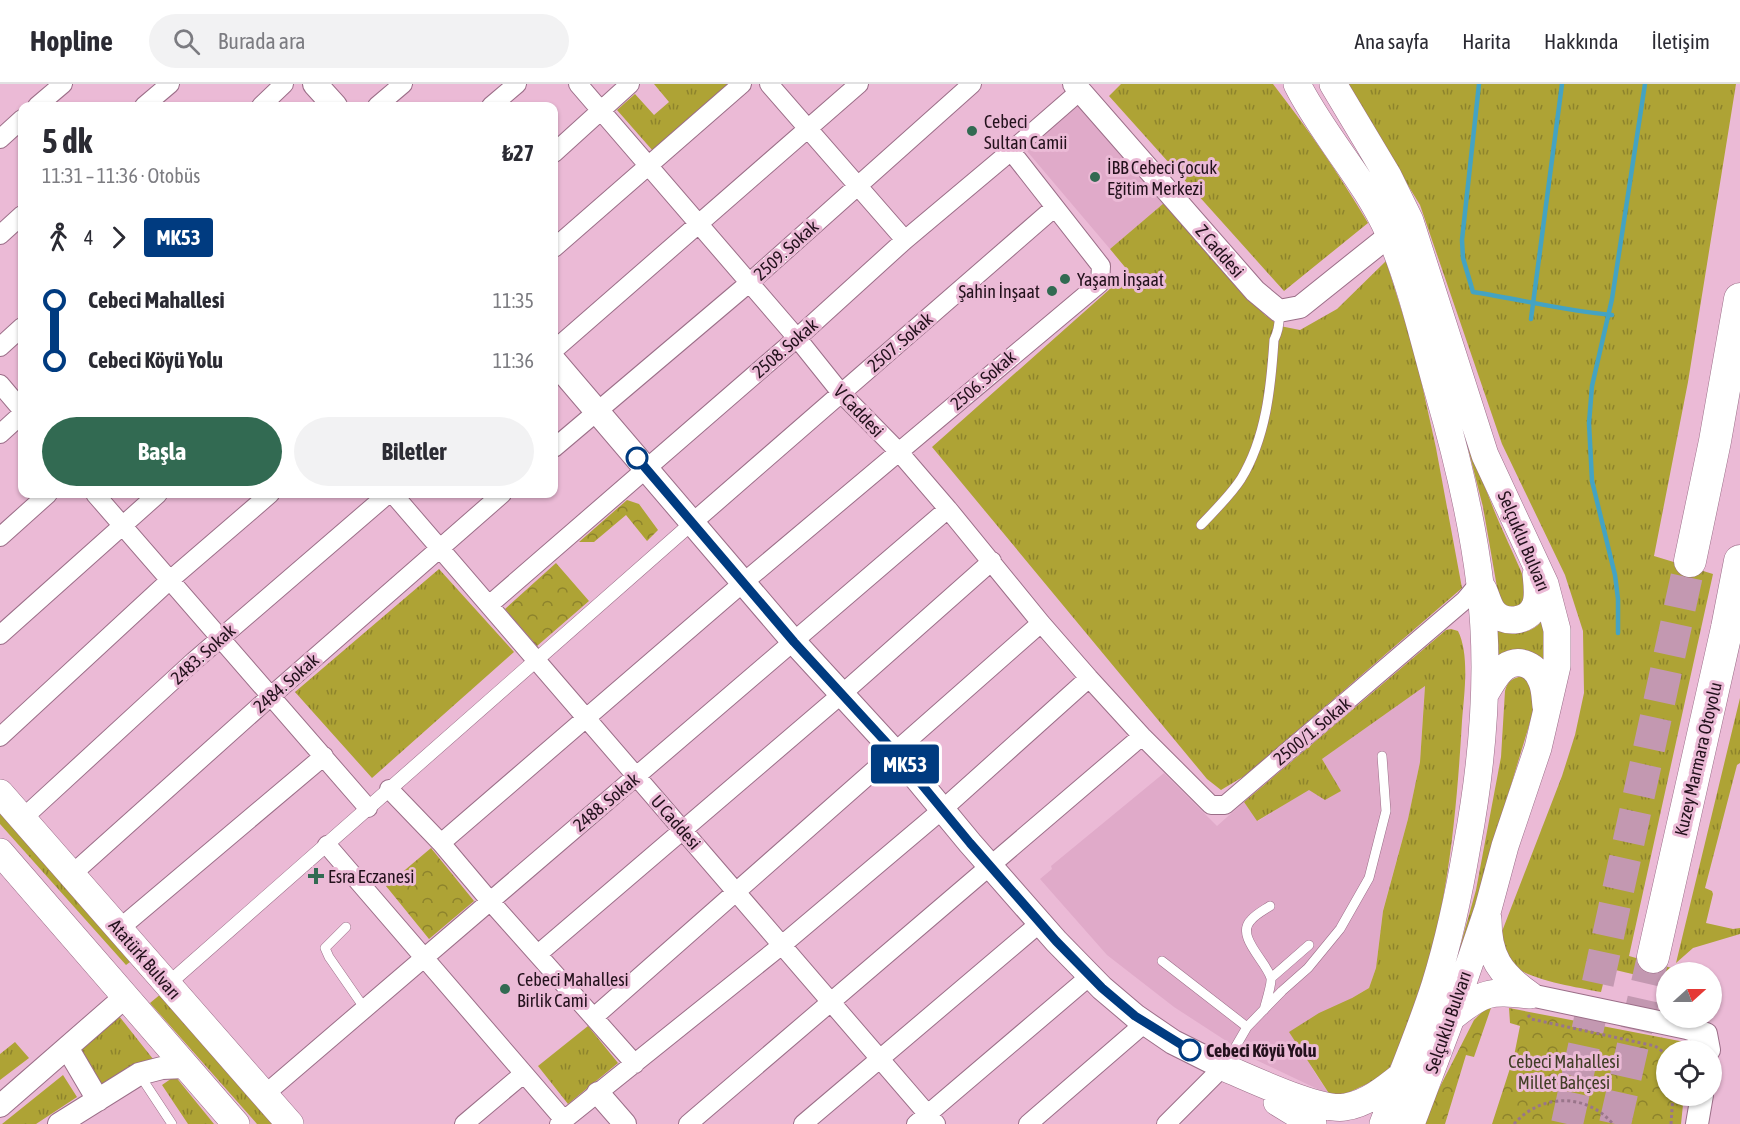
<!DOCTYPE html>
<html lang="tr">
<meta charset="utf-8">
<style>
body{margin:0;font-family:"Asap Condensed",sans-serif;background:#f2f2f3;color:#2b2b33;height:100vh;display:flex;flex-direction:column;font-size:22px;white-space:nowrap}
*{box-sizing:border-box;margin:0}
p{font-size:20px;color:#7c7c81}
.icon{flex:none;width:33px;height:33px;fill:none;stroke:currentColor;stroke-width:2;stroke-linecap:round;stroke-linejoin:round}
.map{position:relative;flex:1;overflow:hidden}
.details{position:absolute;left:18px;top:18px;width:540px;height:396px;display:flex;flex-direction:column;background:#fff;border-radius:12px;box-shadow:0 2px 4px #0004}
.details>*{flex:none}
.badge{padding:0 12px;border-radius:4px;font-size:21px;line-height:39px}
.needle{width:39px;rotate:69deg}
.fabs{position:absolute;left:1656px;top:878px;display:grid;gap:12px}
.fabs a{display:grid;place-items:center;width:66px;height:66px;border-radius:50%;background:#fff;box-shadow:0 2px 4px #0004;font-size:30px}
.map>.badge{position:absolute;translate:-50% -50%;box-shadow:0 0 0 3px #fff}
.legs{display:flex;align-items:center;gap:9px;height:66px;padding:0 24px;font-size:20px}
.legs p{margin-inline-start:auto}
.summary{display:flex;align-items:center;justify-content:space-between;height:102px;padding:0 24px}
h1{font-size:33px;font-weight:700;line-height:45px}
.action{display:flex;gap:12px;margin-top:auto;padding:12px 24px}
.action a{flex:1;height:69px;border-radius:36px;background:#326a52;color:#fff;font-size:24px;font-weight:700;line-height:69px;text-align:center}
.action a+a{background:#f2f2f3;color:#2b2b33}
ul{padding:0 24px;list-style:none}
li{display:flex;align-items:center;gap:21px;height:60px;font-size:22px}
li i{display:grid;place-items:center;width:9px;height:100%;margin:0 8px;background:currentColor}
li i::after{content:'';width:15px;height:15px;margin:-8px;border:4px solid;border-radius:50%;background:#fff}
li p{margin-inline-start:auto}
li:first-child i{background:linear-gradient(#0000 50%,currentColor 0)}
li:last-child i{background:linear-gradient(currentColor 50%,#0000 0)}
header{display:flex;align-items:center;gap:36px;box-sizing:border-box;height:84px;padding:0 30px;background:#fff;border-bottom:2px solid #e1e1e2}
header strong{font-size:28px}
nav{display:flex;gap:33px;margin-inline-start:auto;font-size:21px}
.search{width:420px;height:54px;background:#f2f2f3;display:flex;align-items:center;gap:15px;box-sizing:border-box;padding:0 21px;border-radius:33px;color:#7c7c81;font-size:22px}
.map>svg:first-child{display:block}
.built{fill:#e0aac9}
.grass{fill:url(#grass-tufts)}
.forest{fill:url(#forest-crowns)}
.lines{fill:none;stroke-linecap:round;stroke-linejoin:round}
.stream{stroke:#44a3c3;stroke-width:4.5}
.motorway-tunnel{stroke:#c398b1;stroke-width:32;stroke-dasharray:32 16;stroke-linecap:butt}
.service-casing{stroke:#9b6e88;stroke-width:10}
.pedestrian-casing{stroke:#9b6e88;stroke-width:15}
.minor-casing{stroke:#9b6e88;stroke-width:20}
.tertiary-casing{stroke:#9b6e88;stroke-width:24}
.secondary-casing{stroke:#9b6e88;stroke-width:26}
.primary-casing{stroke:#9b6e88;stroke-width:28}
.motorway-casing{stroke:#9b6e88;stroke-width:33}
.path{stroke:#99758a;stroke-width:3;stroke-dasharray:3 3;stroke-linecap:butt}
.service{stroke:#fff;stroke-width:9}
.pedestrian{stroke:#fff;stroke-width:14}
.minor{stroke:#fff;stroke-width:18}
.tertiary{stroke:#fff;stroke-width:22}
.secondary{stroke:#fff;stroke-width:24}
.primary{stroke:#fff;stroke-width:27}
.motorway{stroke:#fff;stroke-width:32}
.line-1-casing{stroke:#fff;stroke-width:14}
.line-1{stroke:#003b80;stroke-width:9}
.poi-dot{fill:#326a52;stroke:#ebbad6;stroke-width:2}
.stop-1-dot{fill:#fff;stroke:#003b80;stroke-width:3}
.labels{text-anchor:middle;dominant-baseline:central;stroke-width:6;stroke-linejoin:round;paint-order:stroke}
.poi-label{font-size:18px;fill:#23111c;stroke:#ebbad6;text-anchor:start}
.street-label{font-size:18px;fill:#23111c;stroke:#ebbad6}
.stop-label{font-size:18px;font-weight:bold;fill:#23111c;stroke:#ebbad6;text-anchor:start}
.park-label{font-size:18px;fill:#413e26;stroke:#ebbad6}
</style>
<header>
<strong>Hopline</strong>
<div class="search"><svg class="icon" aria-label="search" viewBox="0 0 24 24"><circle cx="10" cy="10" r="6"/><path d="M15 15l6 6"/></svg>Burada ara</div>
<nav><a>Ana sayfa</a><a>Harita</a><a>Hakkında</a><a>İletişim</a></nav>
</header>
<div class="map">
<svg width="1740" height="1040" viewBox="0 0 1740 1040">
<defs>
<pattern id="grass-tufts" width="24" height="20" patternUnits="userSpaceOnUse" patternTransform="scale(1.5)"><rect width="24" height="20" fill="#aea335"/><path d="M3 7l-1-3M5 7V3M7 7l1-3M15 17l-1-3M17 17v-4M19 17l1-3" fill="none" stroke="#8d832c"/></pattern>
<pattern id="forest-crowns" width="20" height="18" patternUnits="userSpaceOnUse" patternTransform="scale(1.5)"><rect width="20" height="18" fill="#aea335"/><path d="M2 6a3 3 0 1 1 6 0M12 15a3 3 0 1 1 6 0" fill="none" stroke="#8d832c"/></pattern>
</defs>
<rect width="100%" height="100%" fill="#ebbad6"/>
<path class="built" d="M1080,20L1164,119L1110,165L1026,66Z
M1425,601L1420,678L1408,735L1383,826L1376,884L1369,904L1352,914L1294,959L1304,970L1315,989L1330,1011L1254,975L1174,923L1107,871L1040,795L1052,785L1051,782L1164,689L1217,742L1244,718L1258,737L1309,705L1323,679L1322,675Z"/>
<path class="grass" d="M654,0H730L653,67L617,26L635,10L654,31L669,18Z
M1121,0H1273C1308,45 1339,90 1368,139L1284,207L1109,12Z
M1346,0H1736L1688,298L1654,472L1713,490L1629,872L1675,885L1674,888H1666V898L1607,884L1601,908C1578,903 1516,895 1506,873C1503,866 1503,857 1501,850L1562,692L1575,651L1584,609L1583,547L1565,491L1502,360L1420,121Z
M1164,119L1265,231L1280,242L1300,246L1337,225L1386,177L1415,269L1436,364L1462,504L1246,691L1221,706L1207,695L932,363L1129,188L1110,165Z
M1458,325C1471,363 1483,401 1499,438C1510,464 1523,488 1531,514L1508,528L1498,509L1483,423Z
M439,485L514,568L372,694L295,608Z
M1545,533L1549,582H1495V542C1515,550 1531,553 1545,533Z
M1451,545L1458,547C1470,571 1464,611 1462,637C1455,757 1442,883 1386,991L1341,1012L1330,1011L1289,948L1319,929L1352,914L1369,904L1376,884L1383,827L1408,735L1420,678L1425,602L1322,675L1341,707L1325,716L1309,706L1257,737L1244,718L1446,546Z
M1523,592L1529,594L1537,615L1461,867L1460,863L1476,806L1501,673L1505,607C1508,596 1513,594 1523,592Z
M1740,614V679L1737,681L1705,804L1712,807L1713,810L1706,839L1733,845L1740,844V850L1693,864L1676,879Z
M0,719L150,886L142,892L130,878L126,881L0,740Z
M162,909L277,1040H257L150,919Z
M119,932L153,975L102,1001L80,967Z
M588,942L618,979L568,1020L538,982Z
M15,958L29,974L0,996V970Z
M63,991L77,1013L36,1040H2Z
M175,992L214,1040H188L162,1001Z"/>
<path class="forest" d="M627,416L639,420L658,446L647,457L626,431L594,458H579Z
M556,479L589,517L537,562L505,525Z
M431,764L474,817L429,855L386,802Z
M1491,924L1474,973L1466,971L1445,1040H1421L1474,936L1484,926Z
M1509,924L1690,959L1689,966H1666V1011H1684L1681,1040H1492L1514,972L1520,942L1510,939Z"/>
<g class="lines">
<path class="stream" d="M1479,0L1462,156L1463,174L1473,208C1519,215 1565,227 1612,231
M1531,235L1562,0
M1618,549V515L1615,491L1592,397L1589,339L1592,302L1612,215L1645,0"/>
<path class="motorway-tunnel" d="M1567,1040L1690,477
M1615,1040L1653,873"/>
<g class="service-casing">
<path id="service" d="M1201,441C1214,427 1230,412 1241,395C1266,354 1271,303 1274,256C1279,246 1280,238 1279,227
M346,843L325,864L329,873L365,925
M1162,877L1247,943
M1271,894L1309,861
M1264,926C1266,918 1272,900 1271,894C1266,877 1235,852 1251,836C1256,830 1264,826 1270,822
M1225,981L1247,943L1282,907L1308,884L1340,845L1369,794L1386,727L1382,672
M139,990L172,1040"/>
</g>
<g class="pedestrian-casing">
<path id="pedestrian" d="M167,901L692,439"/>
</g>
<g class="minor-casing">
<path id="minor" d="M578,0L797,254L841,309L899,368L948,425L1041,539L1089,594L1142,652L1211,721H1225L1465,516L1480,498
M769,0L905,156
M37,22L63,0
M144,22L170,0
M261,22L284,0
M377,22L403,0
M491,22L517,0
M0,55L22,35
M554,69L630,0
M0,151L22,131
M554,164L742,0
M0,263L22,243
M554,266L859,0
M0,300L22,326
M0,350L22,330
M554,364L749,199L972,0
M95,410L368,724
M393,410L936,1040
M692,439L1054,124
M0,453L48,410
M489,521L797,254L905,156L1011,67L1080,7
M0,551L158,410
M0,653L170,496L270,410
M389,705L441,759L490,817L635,980
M22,735L194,577L388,410
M441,759L744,498L1100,199L1101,182L1011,67
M327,761L564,1036
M71,791L271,612L502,410
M119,845L324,672
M538,870L843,609L992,477
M594,933L1041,539
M264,1011L948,425
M464,1040L522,991
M559,1040L782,861L943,725L1089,594
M688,1040L1142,652
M803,1040L1040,839
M916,1040L1090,892
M1028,1040L1145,939
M1166,1040L1223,983"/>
</g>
<g class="tertiary-casing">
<path id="tertiary" d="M1074,0L1255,207L1279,227L1300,223L1390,151
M1530,911L1687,944L1706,950L1709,966
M68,965L98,1016
M598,1009L625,1040
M0,1022L125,913
M59,1040L139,990L162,984L185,983
M1697,1040L1702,1011"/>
</g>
<g class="secondary-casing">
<path id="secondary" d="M315,0L335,22
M554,277L794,558L894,667L970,759L1056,857L1102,904L1135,932L1173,958L1223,983"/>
</g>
<g class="primary-casing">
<path id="primary" d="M1297,0C1323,52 1365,95 1389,149C1411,199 1423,254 1438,307C1456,369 1472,435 1480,500C1491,587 1483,676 1467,762C1459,809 1449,856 1435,901C1420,948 1400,994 1383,1040
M1333,0L1388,92L1410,137L1485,371L1545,500L1557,546V582L1538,664L1505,762L1488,825L1451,934L1411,1040
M1483,505C1486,511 1488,520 1492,526C1502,541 1528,539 1535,522C1539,513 1537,500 1536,490
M1485,610C1491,601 1496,589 1505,583C1520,573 1537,582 1542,598C1545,605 1545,614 1546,622
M0,709L290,1040
M0,768L236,1040
M1488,835C1488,873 1500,890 1530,911
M1451,934C1484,907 1488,907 1530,911
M1223,983C1250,994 1320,1028 1345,1023C1366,1020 1385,1005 1401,992
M1277,1018L1313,1040"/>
</g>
<g class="motorway-casing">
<path id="motorway" d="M1690,477L1715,357L1740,215
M1653,873L1727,544L1740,477"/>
</g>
<path class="path" d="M1528,931L1531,935L1655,962L1666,970
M1514,1040C1541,1009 1587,1009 1613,1040
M1671,1040L1673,1011"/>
<use href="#service" class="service"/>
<use href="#pedestrian" class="pedestrian"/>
<use href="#minor" class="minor"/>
<use href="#tertiary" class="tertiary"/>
<use href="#secondary" class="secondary"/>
<use href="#primary" class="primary"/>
<use href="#motorway" class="motorway"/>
</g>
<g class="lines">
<g class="line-1-casing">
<path id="line-1" d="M637,374L794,558L894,667L970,759L1056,857L1102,904L1135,932L1190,966"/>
</g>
<use href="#line-1" class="line-1"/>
</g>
<g class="poi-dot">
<circle cx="972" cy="47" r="6"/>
<circle cx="1095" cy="93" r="6"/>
<circle cx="1065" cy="195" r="6"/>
<circle cx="1052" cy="207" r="6"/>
<path d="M313 783h6v6h6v6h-6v6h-6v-6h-6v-6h6z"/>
<circle cx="505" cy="905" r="6"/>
</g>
<g class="stop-1-dot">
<circle cx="637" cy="374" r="10"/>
<circle cx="1190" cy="966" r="10"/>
</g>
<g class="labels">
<g class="poi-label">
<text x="984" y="37">Cebeci<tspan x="984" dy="21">Sultan Camii</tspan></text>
<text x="1107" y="83">İBB Cebeci Çocuk<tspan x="1107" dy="21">Eğitim Merkezi</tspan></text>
<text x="1077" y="195">Yaşam İnşaat</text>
<text x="1040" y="207" text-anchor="end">Şahin İnşaat</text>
<text x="328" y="792">Esra Eczanesi</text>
<text x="517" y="895">Cebeci Mahallesi<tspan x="517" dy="21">Birlik Cami</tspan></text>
</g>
<g class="street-label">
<text transform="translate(786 166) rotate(-42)">2509. Sokak</text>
<text transform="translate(1220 167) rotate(49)">Z Caddesi</text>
<text transform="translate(900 258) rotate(-41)">2507. Sokak</text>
<text transform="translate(785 264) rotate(-41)">2508. Sokak</text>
<text transform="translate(983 296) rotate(-41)">2506. Sokak</text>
<text transform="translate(859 327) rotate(47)">V Caddesi</text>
<text transform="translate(1524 457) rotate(67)">Selçuklu Bulvarı</text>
<text transform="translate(203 570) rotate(-42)">2483. Sokak</text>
<text transform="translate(286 599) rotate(-41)">2484. Sokak</text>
<text transform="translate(1312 647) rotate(-40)">2500/1. Sokak</text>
<text transform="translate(1698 675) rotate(-77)">Kuzey Marmara Otoyolu</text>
<text transform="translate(606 718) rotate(-40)">2488. Sokak</text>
<text transform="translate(676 738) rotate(49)">U Caddesi</text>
<text transform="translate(145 875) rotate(49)">Atatürk Bulvarı</text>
<text transform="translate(1448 938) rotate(-71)">Selçuklu Bulvarı</text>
</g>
<g class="stop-label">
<text x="1206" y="966">Cebeci Köyü Yolu</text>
</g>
<g class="park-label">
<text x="1564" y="977">Cebeci Mahallesi<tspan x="1564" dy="21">Millet Bahçesi</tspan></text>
</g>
</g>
</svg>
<div class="fabs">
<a><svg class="needle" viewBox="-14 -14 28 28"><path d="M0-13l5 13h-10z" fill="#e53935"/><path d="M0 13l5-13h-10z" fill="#7c7c81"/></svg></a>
<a><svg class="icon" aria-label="locate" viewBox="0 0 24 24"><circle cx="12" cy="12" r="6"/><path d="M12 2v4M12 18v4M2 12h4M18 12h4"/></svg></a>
</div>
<b class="badge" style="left:905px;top:680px;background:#003b80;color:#fff">MK53</b>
<section class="details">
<div class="summary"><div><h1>5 dk</h1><p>11:31 – 11:36 · Otobüs</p></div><b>₺27</b></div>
<div class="legs"><svg class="icon" aria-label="walk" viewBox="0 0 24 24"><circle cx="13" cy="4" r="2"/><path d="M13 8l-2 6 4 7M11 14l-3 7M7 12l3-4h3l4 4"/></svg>4<svg class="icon" aria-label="forward" viewBox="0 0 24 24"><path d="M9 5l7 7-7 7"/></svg><b class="badge" style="background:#003b80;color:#fff">MK53</b></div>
<ul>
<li><i style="color:#003b80"></i><b>Cebeci Mahallesi</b><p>11:35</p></li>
<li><i style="color:#003b80"></i><b>Cebeci Köyü Yolu</b><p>11:36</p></li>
</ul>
<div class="action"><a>Başla</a><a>Biletler</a></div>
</section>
</div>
